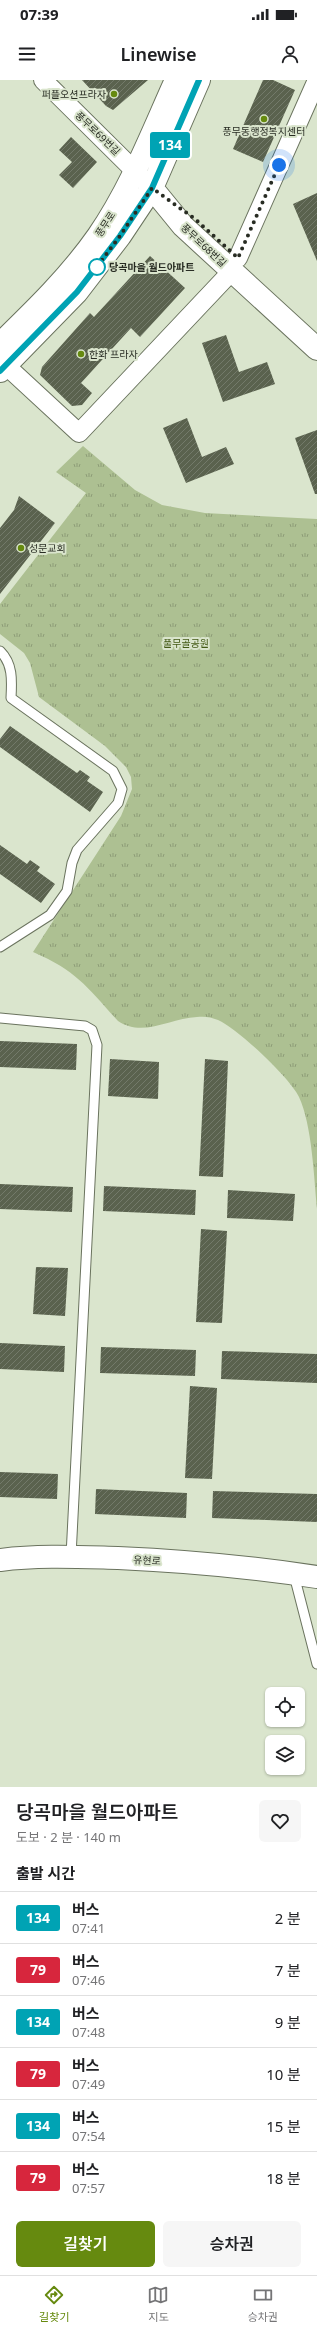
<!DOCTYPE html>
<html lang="ko">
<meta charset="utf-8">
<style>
body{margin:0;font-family:"Noto Sans","Noto Sans KR",sans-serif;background:#f6f6f6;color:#202124;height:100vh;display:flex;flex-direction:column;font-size:15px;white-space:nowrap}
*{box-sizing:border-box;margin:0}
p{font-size:13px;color:#757577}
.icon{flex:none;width:22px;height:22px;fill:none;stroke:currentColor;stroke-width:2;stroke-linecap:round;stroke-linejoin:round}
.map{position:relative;height:1707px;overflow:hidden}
.panel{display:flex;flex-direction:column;background:#fff;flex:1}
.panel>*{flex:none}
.badge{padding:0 8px;border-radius:3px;font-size:14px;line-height:26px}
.fabs{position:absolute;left:265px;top:1607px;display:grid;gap:8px}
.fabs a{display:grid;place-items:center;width:40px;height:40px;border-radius:6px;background:#fff;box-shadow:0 1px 3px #0004;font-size:20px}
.you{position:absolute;width:20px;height:20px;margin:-10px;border:3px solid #fff;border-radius:50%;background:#1a73e8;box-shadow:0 0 0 6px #1a73e833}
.map>.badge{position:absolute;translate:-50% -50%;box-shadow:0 0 0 2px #fff}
h2{padding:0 16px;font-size:15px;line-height:36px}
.round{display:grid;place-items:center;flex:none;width:42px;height:42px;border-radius:6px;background:#f6f6f6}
.overview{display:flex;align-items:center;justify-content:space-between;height:68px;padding:0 16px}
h1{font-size:19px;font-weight:600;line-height:30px}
.cta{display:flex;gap:8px;margin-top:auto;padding:8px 16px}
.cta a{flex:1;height:46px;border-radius:6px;background:#668a0f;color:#fff;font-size:16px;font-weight:600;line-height:46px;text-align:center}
.cta a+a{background:#f6f6f6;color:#202124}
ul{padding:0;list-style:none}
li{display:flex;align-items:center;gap:12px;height:52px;padding:0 16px;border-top:1px solid #e0e0e0}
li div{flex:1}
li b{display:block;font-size:15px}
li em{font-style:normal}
li .badge{min-width:44px;font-weight:700;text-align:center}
.status{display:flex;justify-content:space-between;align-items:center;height:28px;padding:0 20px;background:#fff;direction:ltr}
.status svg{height:11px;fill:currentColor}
header{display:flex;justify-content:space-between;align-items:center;height:52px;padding:0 16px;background:#fff;font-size:18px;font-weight:600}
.tab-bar{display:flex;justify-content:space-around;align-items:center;height:56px;border-top:1px solid #e0e0e0;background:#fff;font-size:11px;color:#757577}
.tab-bar a{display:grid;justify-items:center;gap:2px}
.tab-bar .on{color:#668a0f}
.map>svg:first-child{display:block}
.park{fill:url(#park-tufts)}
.building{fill:url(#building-hatch)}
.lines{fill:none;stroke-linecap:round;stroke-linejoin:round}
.lane-casing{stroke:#6a735e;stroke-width:11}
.street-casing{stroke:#6a735e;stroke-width:20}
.secondary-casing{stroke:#6a735e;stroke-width:24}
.lane{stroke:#fff;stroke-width:9}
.street{stroke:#fff;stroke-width:18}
.secondary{stroke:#fff;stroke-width:22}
.line-casing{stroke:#fff;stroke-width:9}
.line{stroke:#00a3b4;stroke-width:6}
.walk{stroke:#282c23;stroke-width:4;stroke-dasharray:0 7.2}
.poi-dot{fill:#668a0f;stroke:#dae5cd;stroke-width:1.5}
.stop-dot{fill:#fff;stroke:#00a3b4;stroke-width:2}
.labels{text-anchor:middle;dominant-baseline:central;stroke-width:4;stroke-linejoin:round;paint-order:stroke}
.poi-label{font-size:10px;fill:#282c23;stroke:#dae5cd;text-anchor:start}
.street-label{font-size:10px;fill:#282c23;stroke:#dae5cd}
.stop-label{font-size:10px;font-weight:bold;fill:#282c23;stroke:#dae5cd;text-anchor:start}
.park-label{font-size:10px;fill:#435a16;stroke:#dae5cd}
</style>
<div class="status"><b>07:39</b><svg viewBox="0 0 49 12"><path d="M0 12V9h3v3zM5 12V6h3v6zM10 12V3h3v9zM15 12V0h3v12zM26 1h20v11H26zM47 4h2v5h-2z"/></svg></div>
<header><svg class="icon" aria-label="menu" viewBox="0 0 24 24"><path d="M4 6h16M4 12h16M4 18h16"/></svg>Linewise<svg class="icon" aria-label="person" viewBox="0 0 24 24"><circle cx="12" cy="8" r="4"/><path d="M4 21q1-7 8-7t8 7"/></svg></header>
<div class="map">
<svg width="317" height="1707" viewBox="0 0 317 1707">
<defs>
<pattern id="park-tufts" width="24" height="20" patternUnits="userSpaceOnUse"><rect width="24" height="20" fill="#adc092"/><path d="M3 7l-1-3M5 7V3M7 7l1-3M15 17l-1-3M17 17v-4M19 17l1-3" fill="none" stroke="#8d9c77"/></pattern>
<pattern id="building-hatch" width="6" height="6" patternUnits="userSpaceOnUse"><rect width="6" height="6" fill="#5a624e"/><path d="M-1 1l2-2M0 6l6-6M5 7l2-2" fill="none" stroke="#737a6a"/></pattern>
</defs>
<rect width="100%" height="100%" fill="#dae5cd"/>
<path class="park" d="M83,366L135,410L162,425L205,433L317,439V1129C314,1097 312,1045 299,1017C290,998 238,949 218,940C211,937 204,936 197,937C170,938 143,958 118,941C87,907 77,891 33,872L121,736L132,709L131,697L126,687L105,666L39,617L30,583L24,573L0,554V524L86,413L56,392Z"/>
<path class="building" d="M82,0H148L113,30L106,26Z
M263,0H273L295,10L263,82L233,69Z
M71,57L97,82L73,108L59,95L72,82L59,70Z
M317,113V181L293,124Z
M150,176L185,208L140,257L131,248L81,303L92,313L82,325L72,326L40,295L42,287L90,233L94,237Z
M226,255L239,292L267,282L275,304L223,322L202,263Z
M187,338L202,377L226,367L234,384L186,403L163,348Z
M317,350V414H315L295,358Z
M19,416L55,443L0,514V448L14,430Z
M10,646L77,693L80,690L90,697L87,701L103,712L90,732L0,667V659Z
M0,765L27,784L30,780L40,787L37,791L55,804L41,823L0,794Z
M0,961L77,964L76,990L0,987Z
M110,979L159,982L158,1019L108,1016Z
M205,979L228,981L223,1097L199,1096Z
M0,1104L73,1107L72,1132L0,1129Z
M104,1106L196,1110L195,1135L103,1131Z
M228,1110L295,1114L293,1141L227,1138Z
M201,1149L227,1151L222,1243L196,1242Z
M36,1187L68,1188L65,1236L33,1234Z
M0,1263L65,1266L64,1292L0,1289Z
M101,1267L196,1270L195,1296L100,1293Z
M222,1271L317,1274V1303L221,1299Z
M190,1306L217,1308L212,1399L185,1398Z
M0,1392L58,1394L57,1419L0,1417Z
M96,1409L187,1413L186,1438L95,1434Z
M213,1411L317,1414V1442L212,1438Z"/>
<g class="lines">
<g class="lane-casing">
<path id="lane" d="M0,571C13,584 12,600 11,618L113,691L122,709L118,723L77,770L72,783L67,811L50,835L0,867
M0,938L85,946L92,950L97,965L71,1476
M294,1495L317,1584"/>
</g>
<g class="street-casing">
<path id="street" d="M43,0L152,108
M238,178L317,0
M0,280L79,353L232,191"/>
</g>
<g class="secondary-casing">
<path id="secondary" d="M152,108L183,146L317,269
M0,264C35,230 70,196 98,156C131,108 152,53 176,0
M0,291L77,212L120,156L152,108L199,0
M0,1480C39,1475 79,1477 118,1478C185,1481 251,1487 317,1497"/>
</g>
<use href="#lane" class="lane"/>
<use href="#street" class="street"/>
<use href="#secondary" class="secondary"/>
</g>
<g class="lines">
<g class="line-casing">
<path id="line" d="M0,291L77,212L120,156L152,108L199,0"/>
</g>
<use href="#line" class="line"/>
<path class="walk" d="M97,187L93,192L120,156L152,108L195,139L238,178L279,85"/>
</g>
<g class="poi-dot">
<circle cx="114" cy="14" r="4"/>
<circle cx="264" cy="39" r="4"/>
<circle cx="81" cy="274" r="4"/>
<circle cx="21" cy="468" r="4"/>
</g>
<circle class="stop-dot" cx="97" cy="187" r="8"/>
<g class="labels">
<g class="poi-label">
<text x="106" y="14" text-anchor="end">퍼플오션프라자</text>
<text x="264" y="51" text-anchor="middle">풍무동행정복지센터</text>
<text x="89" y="274">한화 프라자</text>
<text x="29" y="468">성문교회</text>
</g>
<g class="street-label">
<text transform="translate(98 53) rotate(44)">풍무로69번길</text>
<text transform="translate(105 144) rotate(-57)">풍무로</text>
<text transform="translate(204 165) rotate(43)">풍무로68번길</text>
<text transform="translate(147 1480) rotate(3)">유현로</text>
</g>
<g class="stop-label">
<text x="109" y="187">당곡마을 월드아파트</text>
</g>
<g class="park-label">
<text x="186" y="563">풀무골공원</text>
</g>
</g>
</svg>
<div class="fabs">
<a><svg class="icon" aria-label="locate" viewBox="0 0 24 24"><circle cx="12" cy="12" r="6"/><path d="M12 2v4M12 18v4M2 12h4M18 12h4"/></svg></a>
<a><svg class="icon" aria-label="layers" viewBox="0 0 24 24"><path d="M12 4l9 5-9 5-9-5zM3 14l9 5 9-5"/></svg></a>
</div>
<div class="you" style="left:279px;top:85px"></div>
<b class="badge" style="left:170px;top:65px;background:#00a3b4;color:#fff">134</b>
</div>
<section class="panel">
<div class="overview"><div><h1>당곡마을 월드아파트</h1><p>도보 · 2 분 · 140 m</p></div><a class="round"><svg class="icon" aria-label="heart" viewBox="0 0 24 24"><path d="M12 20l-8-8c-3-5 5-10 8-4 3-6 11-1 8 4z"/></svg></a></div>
<h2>출발 시간</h2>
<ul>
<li><span class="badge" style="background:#00a3b4;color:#fff">134</span><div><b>버스</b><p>07:41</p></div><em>2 분</em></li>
<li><span class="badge" style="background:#d7263d;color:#fff">79</span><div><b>버스</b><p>07:46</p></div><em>7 분</em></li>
<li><span class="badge" style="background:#00a3b4;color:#fff">134</span><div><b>버스</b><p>07:48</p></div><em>9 분</em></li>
<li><span class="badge" style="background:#d7263d;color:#fff">79</span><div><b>버스</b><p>07:49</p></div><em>10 분</em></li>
<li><span class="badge" style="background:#00a3b4;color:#fff">134</span><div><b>버스</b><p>07:54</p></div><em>15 분</em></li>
<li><span class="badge" style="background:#d7263d;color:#fff">79</span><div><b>버스</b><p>07:57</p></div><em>18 분</em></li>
</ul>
<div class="cta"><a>길찾기</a><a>승차권</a></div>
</section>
<nav class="tab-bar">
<a class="on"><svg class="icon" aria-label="directions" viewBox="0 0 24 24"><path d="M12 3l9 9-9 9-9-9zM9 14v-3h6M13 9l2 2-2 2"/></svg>길찾기</a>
<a><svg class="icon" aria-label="map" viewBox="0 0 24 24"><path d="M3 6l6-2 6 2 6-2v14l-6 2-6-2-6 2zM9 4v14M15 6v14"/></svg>지도</a>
<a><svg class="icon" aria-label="tickets" viewBox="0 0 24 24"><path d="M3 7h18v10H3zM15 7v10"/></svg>승차권</a>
</nav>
